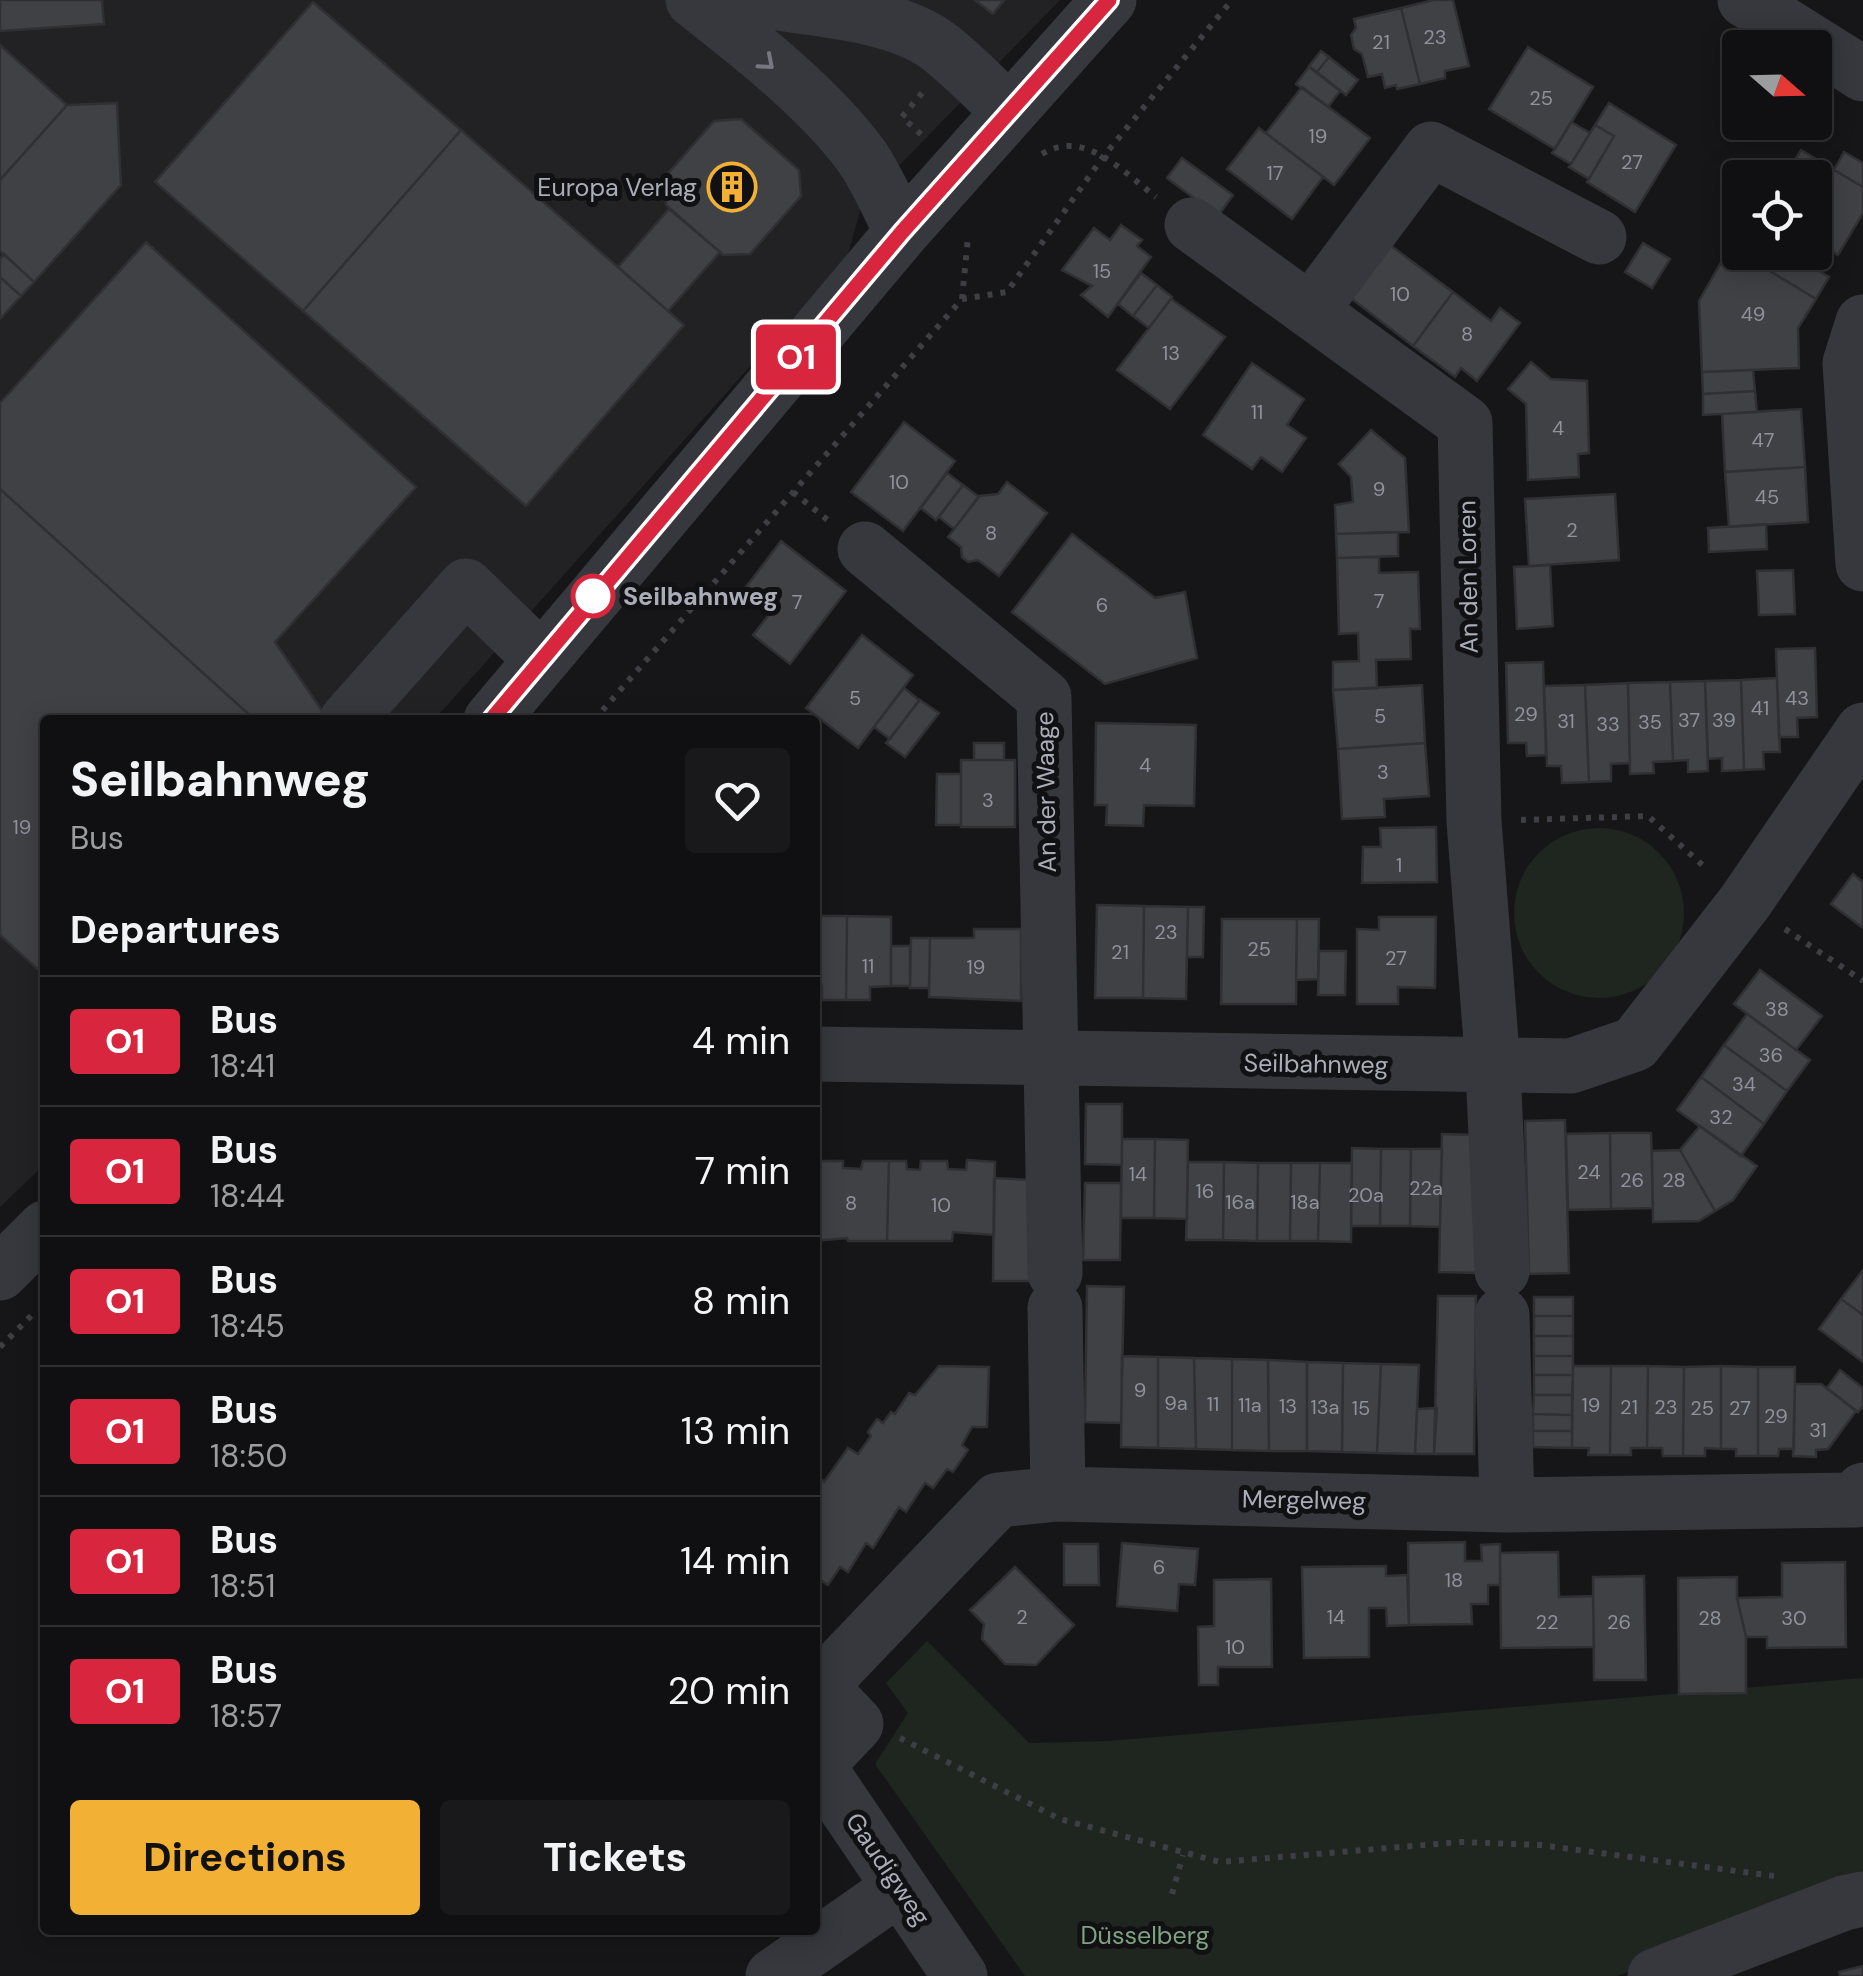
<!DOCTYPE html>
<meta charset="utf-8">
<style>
body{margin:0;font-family:"DM Sans",sans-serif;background:#19191b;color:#f1f3f6;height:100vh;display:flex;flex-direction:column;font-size:38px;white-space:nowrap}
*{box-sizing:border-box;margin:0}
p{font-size:32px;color:#9c9d9f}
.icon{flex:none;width:55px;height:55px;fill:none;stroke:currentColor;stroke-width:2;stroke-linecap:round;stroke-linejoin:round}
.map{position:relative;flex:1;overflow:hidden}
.side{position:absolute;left:40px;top:715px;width:780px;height:1220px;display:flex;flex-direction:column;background:#101012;border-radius:10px;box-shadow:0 5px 25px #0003,0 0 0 2px #303032}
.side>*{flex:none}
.badge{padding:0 20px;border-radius:8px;font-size:35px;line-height:65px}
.needle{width:65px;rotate:110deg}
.fabs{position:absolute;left:1722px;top:30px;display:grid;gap:20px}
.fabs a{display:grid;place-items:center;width:110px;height:110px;border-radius:10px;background:#101012;box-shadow:0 5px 25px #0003,0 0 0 2px #303032;font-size:50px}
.map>.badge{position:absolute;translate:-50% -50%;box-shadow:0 0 0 5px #fff}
h2{padding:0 30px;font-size:38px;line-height:90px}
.round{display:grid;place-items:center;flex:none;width:105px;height:105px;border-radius:10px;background:#19191b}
.overview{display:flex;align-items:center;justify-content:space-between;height:170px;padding:0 30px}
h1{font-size:48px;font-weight:800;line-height:75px}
.primary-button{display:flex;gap:20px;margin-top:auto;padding:20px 30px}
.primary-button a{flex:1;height:115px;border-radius:10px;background:#f2b134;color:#111;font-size:40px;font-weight:800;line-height:115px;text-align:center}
.primary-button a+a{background:#19191b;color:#f1f3f6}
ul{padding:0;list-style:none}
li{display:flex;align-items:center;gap:30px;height:130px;padding:0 30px;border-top:2px solid #303032}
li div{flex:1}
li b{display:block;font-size:38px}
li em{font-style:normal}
li .badge{min-width:110px;font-weight:700;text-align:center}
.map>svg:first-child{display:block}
.built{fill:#222225}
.green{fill:#1e261f}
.building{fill:#404145;stroke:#303034;stroke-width:2.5}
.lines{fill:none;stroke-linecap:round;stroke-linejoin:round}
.path{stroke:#3d3f44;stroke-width:6;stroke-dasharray:5 8;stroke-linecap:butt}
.minor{stroke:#37383d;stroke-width:55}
.oneway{stroke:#757881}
.line-casing{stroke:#fff;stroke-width:22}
.line{stroke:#d7263d;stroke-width:15}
.stop-dot{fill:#fff;stroke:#d7263d;stroke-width:5}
.labels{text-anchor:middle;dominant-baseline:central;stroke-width:10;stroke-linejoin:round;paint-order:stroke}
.number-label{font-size:20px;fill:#8e929b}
.poi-label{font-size:25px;fill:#a8adb8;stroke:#111113;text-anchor:end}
.street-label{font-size:25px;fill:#a8adb8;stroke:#111113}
.stop-label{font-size:25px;font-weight:bold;fill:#a8adb8;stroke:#111113;text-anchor:start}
.park-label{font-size:25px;fill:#7fa381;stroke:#111113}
</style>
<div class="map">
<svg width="1863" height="1976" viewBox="0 0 1863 1976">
<rect width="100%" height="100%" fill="#161618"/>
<path class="built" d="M0,0H1060L862,204L847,258L434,720H45V1164L0,1207Z"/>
<path class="green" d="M1514 913a85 85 0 1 1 170 0a85 85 0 1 1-170 0Z
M927,1641L1029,1743L1108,1741L1863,1678V1883L1617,1976H1025L875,1764L908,1713L886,1683Z"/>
<path class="building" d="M0,0H102L104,24L0,31Z
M975,0H1004L993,14Z
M1434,0H1453L1469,66L1445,71V78L1420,84L1401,8Z
M313,2L461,130L303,311L155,182Z
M1401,8L1420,84L1397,89L1396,85L1385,88L1382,74L1368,77L1362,54L1354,49L1351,35L1356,28L1354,19Z
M0,45L67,105L0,180Z
M1528,47L1593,87L1555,149L1489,109Z
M1321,51L1329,57L1317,72L1309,66Z
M1329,57L1358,80L1346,95L1317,72Z
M1309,67L1340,91L1328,107L1296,84Z
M1302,87L1370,138L1334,185L1266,133Z
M117,103L121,185L34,282L0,251V180L67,105Z
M1609,103L1676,145L1635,212L1587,182L1614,136L1595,125Z
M741,119L799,170L801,196L750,254L723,255L666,205L664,178L714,121Z
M1571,122L1590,133L1571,164L1552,153Z
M1595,125L1614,136L1589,179L1569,167Z
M1259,128L1323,177L1292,219L1227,169Z
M461,130L684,325L526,506L303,311Z
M1801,150L1863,187V213L1838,255L1815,242V178H1784Z
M1844,152L1863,163V187L1834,170Z
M1182,158L1233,195L1218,216L1167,178Z
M669,209L720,252L668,311L618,267Z
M1121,225L1142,240L1137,246L1151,257L1108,317L1081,295L1092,286L1062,270L1094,228L1110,240Z
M1740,231V252H1787L1829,277L1816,299L1730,247Z
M146,242L416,487L275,642L323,712L315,720H255L0,489V403Z
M1386,242L1453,292L1413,346L1347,295Z
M1643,243L1670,259L1652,288L1625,272Z
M1730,247L1816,299L1798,328L1799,368L1702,372L1699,301Z
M4,254L34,282L21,296L0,277V259Z
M1141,273L1157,285L1133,316L1118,304Z
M0,277L21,296L0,319Z
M1157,285L1172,297L1149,328L1133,316Z
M1453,292L1491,321L1500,308L1520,323L1477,381L1461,368L1455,377L1413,346Z
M1171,299L1225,337L1170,409L1117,370Z
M1531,362L1551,379L1587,381L1589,453L1578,454L1579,477L1528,480L1526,404L1508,389Z
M1252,363L1304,399L1287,425L1306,438L1282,472L1261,457L1252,469L1203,435Z
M1753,370L1755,391L1703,394L1702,372Z
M1755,391L1757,412L1703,415V394Z
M1801,409L1805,467L1725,472L1722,414Z
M904,422L955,461L903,531L851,492Z
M1371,430L1405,458L1409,532L1336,534L1335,505L1353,502L1351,477L1339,464Z
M1805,467L1808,522L1729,527L1725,472Z
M947,473L963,485L936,520L921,508Z
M1007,482L1047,513L999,576L978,560L968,562L962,557L961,547L948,537L979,496L998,494Z
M963,485L979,497L954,529L939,517Z
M0,489L255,720H45V976L0,935Z
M1615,494L1619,560L1529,566L1525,499Z
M1766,524L1767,549L1709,552L1708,528Z
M1398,532V556L1337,558L1336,534Z
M1072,534L1155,598L1185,592L1197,658L1105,684L1012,612Z
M781,541L846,591L790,664L753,635L771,612L743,591Z
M1379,557V573L1418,572L1420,629H1410L1411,659L1376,660L1377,688L1333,690V662L1359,661L1358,633L1339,634L1337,558Z
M1550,565L1553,626L1517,629L1514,567Z
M1793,570L1795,614L1759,615L1757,571Z
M862,635L913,675L858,748L806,708Z
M1815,648L1817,717L1797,718L1798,737H1779L1776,649Z
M1543,662L1546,755L1527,756L1526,743H1508L1506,663Z
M1777,678L1780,752H1763L1764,769L1744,770L1741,680Z
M1741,680L1744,770L1722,771V758L1708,759L1705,681Z
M1705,681L1708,771L1688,772V760L1673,761L1670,682Z
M1670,682L1673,761L1653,762L1654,773L1630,774L1628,683Z
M1628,683L1630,763L1611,764V781L1589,782L1585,685Z
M1422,685L1425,743L1338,749L1333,690Z
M1585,685L1589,782L1562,783L1561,766H1547L1544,686Z
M904,688L919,700L890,739L874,727Z
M920,700L939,713L905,757L886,743Z
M1096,723L1196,725L1194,806L1144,805L1143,826L1106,825L1107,805H1095Z
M974,743H1004V760H974Z
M1425,743L1429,796L1384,799L1385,817L1342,819L1338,749Z
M961,760H1015V827H961Z
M937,774H961V825H936Z
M1436,827L1437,882L1362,883L1363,847H1381L1380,828Z
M1853,874L1863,882V928L1831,904Z
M1097,905L1144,906L1143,998H1095Z
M1144,906L1188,907L1186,999L1143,998Z
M1188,907H1204L1203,957H1187Z
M815,916H847L846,1000H822V986L815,987Z
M847,916L891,917V986L870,987V1000H846Z
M1379,917H1436L1435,988L1398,987V1004H1357V929L1379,930Z
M1222,919H1297L1296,1004H1221Z
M1297,919H1319L1318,979L1296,980Z
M974,929H1021V1001L929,997L930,938H974Z
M911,938H930L929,988H910Z
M891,946H910V986H891Z
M1319,951H1346L1345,995H1318Z
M1760,970L1822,1016L1796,1050L1734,1004Z
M1747,1014L1810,1060L1787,1091L1724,1045Z
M1724,1045L1787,1091L1764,1124L1701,1077Z
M1701,1077L1764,1124L1741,1156L1677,1110Z
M1086,1104H1122V1165L1085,1164Z
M1565,1120L1569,1273L1529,1274L1525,1121Z
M1700,1126L1757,1166L1733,1200L1715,1211L1680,1150Z
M1610,1133L1611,1209L1568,1210L1566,1134Z
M1610,1133H1651L1653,1208L1611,1209Z
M1442,1134L1479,1135L1477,1273L1439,1272Z
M1122,1139H1155L1154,1218H1121Z
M1155,1139L1188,1140L1187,1219L1154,1218Z
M1352,1148L1381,1149L1380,1226H1351Z
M1381,1149H1411L1410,1226H1380Z
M1411,1149H1442L1440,1227L1410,1226Z
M1680,1150L1715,1211L1699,1221L1653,1222L1652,1151Z
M967,1160L995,1162L994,1235L953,1232L952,1241H887L889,1161H906L907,1169L920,1170L921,1161H947L948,1169L966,1170Z
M820,1161H843V1168L861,1169L863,1161H889L887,1241H848L847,1238L815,1241V1169H819Z
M1188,1162H1224L1223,1240H1186Z
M1224,1162L1258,1163L1257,1241L1223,1240Z
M1258,1163H1291L1290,1241H1257Z
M1291,1163H1320L1318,1241H1290Z
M1320,1163H1352L1351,1242L1318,1241Z
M994,1178L1033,1180V1281H993Z
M1085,1183H1121L1120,1260H1083Z
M1863,1270V1315L1841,1299Z
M1087,1286L1124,1287L1121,1423L1085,1422Z
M1438,1296H1476L1474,1454H1434Z
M1534,1297H1573V1316H1534Z
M1841,1299L1863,1315V1362L1819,1329Z
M1534,1316H1573V1336H1534Z
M1534,1336H1573V1356H1534Z
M1122,1356L1158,1357V1448L1121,1447Z
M1534,1356H1573V1375H1534Z
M1158,1357L1194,1358L1196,1449L1158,1448Z
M1194,1358L1232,1359V1450L1196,1449Z
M1232,1359L1268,1360L1269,1451L1232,1450Z
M1268,1360L1307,1362V1451H1269Z
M1307,1362L1343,1363L1342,1452L1307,1451Z
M1343,1363L1381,1364L1377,1453L1342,1452Z
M1381,1364L1419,1365L1415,1454L1377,1453Z
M939,1366L989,1367L987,1427H972L962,1445L968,1450L953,1472L947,1469L933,1488L925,1483L906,1512L899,1507L873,1548L866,1543L848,1572L840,1567L828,1585L819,1579L815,1585V1483L819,1477L824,1482L848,1448L858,1454L871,1436L868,1432L877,1419L883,1423L891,1412L895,1414L909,1393L915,1395Z
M1573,1366H1611L1610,1455H1588L1589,1448H1572Z
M1611,1366H1648L1647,1448H1631V1455H1610Z
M1648,1366L1684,1367L1683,1456H1663L1662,1448H1647Z
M1721,1366L1758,1367V1456H1736V1449H1721Z
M1721,1366V1449L1705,1448V1456H1683L1684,1367Z
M1758,1367H1795L1794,1449H1779L1778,1456H1758Z
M1840,1370L1863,1388V1406L1858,1412L1827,1388Z
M1534,1375H1573L1572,1395H1534Z
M1795,1384H1821L1856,1411L1828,1449L1816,1450V1457L1793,1456Z
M1534,1395H1572V1415L1533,1414Z
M1437,1408L1434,1454H1415L1417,1409Z
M1533,1414L1572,1415V1431H1533Z
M1533,1431H1572V1448L1533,1447Z
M1465,1542V1561H1482L1481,1545L1500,1544V1585H1488V1604H1471L1472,1624L1409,1625L1408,1543Z
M1122,1543L1198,1549L1195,1585L1179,1584L1177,1611L1117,1606Z
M1064,1544H1098L1099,1585H1064Z
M1558,1552L1559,1597L1593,1596L1594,1647L1501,1648L1500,1553Z
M1845,1562L1846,1647L1767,1648V1637H1746L1737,1598L1782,1597V1563Z
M1386,1566V1576L1407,1575L1409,1625L1387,1626L1386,1608H1369V1657L1304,1658L1302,1567Z
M1015,1567L1074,1625L1036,1665L1005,1664L982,1639L984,1624L970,1610Z
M1644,1576L1646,1680H1594L1593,1577Z
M1737,1577V1598L1746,1637V1693L1679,1694L1678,1578Z
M1271,1579L1272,1667H1218V1685H1199L1198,1627L1214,1626V1580Z
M1863,1966V1976H1840L1839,1972Z"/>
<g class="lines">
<path class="path" d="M922,93L902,117L925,138
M1042,154C1085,128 1123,172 1156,197
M962,299L968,237
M793,492L829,521
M594,720L962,299L1007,292L1103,157L1232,0
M1521,820L1648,816L1708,870
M1785,929L1863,981
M0,1347L34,1313
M900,1738L1060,1819L1220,1862L1461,1842L1540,1845L1774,1876
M1172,1894L1183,1855"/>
<path class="minor" d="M693,0C748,43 821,100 862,157C878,180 889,208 902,232
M757,0C811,9 894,13 938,46C963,65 985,89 1008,110
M1745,0L1863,74
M1192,225L1465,423L1474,821L1493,1067L1502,1271
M1311,310L1431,149L1599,237
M1863,322L1850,363L1863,564
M865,549L1044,697L1055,1273
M347,720L466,586L541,659
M491,720L902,232L1109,0
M815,1054L1571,1066L1635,1044L1745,902L1863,730
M0,1273L45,1228
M1055,1308L1058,1494
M1502,1315L1507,1505
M815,1762L960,1976
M817,1765L856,1724L820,1686L998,1500L1058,1494L1507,1505L1856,1500L1863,1490
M773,1976L899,1888
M1655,1976L1844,1903L1863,1899"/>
</g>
<defs><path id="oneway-chevron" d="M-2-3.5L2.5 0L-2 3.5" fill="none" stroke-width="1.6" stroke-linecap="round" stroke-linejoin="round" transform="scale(2.5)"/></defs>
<use class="oneway" href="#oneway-chevron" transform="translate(767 63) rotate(41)"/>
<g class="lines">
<g class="line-casing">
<path id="line" d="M491,720L902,232L1109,0"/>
</g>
<use href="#line" class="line"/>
</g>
<defs>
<g id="building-ring" transform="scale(2.5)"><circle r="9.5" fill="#111113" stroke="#f2b134" stroke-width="1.5"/><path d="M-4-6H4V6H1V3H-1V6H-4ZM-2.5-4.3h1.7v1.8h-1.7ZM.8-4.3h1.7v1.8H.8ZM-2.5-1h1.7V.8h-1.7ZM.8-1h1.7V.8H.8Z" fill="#f2b134"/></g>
</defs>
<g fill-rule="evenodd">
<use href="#building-ring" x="732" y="187"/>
</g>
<circle class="stop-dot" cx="593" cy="596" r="20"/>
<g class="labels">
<g class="number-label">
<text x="1435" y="37">23</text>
<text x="1381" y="42">21</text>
<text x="1541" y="98">25</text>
<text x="1318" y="136">19</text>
<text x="1632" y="162">27</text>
<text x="1275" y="173">17</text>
<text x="1102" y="271">15</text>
<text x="1400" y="294">10</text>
<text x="1753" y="314">49</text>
<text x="1467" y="334">8</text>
<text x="1171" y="353">13</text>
<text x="1257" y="412">11</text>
<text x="1558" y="428">4</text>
<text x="1763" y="440">47</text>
<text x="899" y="482">10</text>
<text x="1379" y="489">9</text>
<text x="1767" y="497">45</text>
<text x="1572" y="530">2</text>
<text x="991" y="533">8</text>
<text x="1379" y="601">7</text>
<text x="797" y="602">7</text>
<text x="1102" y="605">6</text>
<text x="855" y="698">5</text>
<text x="1797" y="698">43</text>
<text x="1760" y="708">41</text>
<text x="1526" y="714">29</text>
<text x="1380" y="716">5</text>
<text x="1689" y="720">37</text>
<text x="1724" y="720">39</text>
<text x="1566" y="721">31</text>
<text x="1650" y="722">35</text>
<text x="1608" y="724">33</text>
<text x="1145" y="765">4</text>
<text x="1383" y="772">3</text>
<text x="988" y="800">3</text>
<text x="22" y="827">19</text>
<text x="1399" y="865">1</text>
<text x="1166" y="932">23</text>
<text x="1259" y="949">25</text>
<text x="1120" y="952">21</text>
<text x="1396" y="958">27</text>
<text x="868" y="966">11</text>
<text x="976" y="967">19</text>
<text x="1777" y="1009">38</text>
<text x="1771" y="1055">36</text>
<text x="1744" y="1084">34</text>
<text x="1721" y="1117">32</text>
<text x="1589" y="1172">24</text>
<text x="1138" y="1174">14</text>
<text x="1632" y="1180">26</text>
<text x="1674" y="1180">28</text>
<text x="1426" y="1188">22a</text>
<text x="1205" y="1191">16</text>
<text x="1366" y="1195">20a</text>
<text x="1240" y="1202">16a</text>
<text x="1305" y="1202">18a</text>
<text x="851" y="1203">8</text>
<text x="941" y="1205">10</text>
<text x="1140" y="1390">9</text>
<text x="1176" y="1403">9a</text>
<text x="1213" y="1404">11</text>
<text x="1250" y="1405">11a</text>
<text x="1591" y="1405">19</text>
<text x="1288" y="1406">13</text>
<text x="1325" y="1407">13a</text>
<text x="1629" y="1407">21</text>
<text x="1666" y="1407">23</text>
<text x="1361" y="1408">15</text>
<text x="1702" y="1408">25</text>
<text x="1740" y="1408">27</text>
<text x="1776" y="1416">29</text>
<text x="1818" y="1430">31</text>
<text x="1159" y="1567">6</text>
<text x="1454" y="1580">18</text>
<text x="1022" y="1617">2</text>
<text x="1336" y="1617">14</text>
<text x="1710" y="1618">28</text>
<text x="1794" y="1618">30</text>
<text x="1547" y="1622">22</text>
<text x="1619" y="1622">26</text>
<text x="1235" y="1647">10</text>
</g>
<g class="poi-label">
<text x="697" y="187">Europa Verlag</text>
</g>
<g class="street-label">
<text transform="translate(1468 577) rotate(-91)">An den Loren</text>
<text transform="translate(1046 792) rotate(-91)">An der Waage</text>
<text transform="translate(1316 1064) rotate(1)">Seilbahnweg</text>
<text transform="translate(1304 1500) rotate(1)">Mergelweg</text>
<text transform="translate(888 1869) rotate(56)">Gaudigweg</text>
</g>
<g class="stop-label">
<text x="623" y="596">Seilbahnweg</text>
</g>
<g class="park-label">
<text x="1145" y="1935">Düsselberg</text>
</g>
</g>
</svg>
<div class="fabs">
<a><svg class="needle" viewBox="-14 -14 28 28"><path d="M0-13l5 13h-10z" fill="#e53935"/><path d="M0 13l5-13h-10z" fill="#9c9d9f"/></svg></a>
<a><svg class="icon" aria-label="locate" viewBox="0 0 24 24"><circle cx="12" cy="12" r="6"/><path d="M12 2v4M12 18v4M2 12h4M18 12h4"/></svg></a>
</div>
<b class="badge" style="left:796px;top:357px;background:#d7263d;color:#fff">O1</b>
<section class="side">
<div class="overview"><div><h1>Seilbahnweg</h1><p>Bus</p></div><a class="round"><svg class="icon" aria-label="heart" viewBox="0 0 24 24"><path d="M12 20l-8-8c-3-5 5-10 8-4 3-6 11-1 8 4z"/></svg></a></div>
<h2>Departures</h2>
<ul>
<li><span class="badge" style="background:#d7263d;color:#fff">O1</span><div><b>Bus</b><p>18:41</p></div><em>4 min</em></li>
<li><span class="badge" style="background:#d7263d;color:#fff">O1</span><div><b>Bus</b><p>18:44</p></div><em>7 min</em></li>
<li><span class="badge" style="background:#d7263d;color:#fff">O1</span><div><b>Bus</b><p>18:45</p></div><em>8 min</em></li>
<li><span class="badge" style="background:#d7263d;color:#fff">O1</span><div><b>Bus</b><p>18:50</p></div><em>13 min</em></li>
<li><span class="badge" style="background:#d7263d;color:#fff">O1</span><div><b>Bus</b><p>18:51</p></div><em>14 min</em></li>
<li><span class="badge" style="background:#d7263d;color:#fff">O1</span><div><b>Bus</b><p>18:57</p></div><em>20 min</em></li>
</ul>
<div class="primary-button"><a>Directions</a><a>Tickets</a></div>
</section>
</div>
